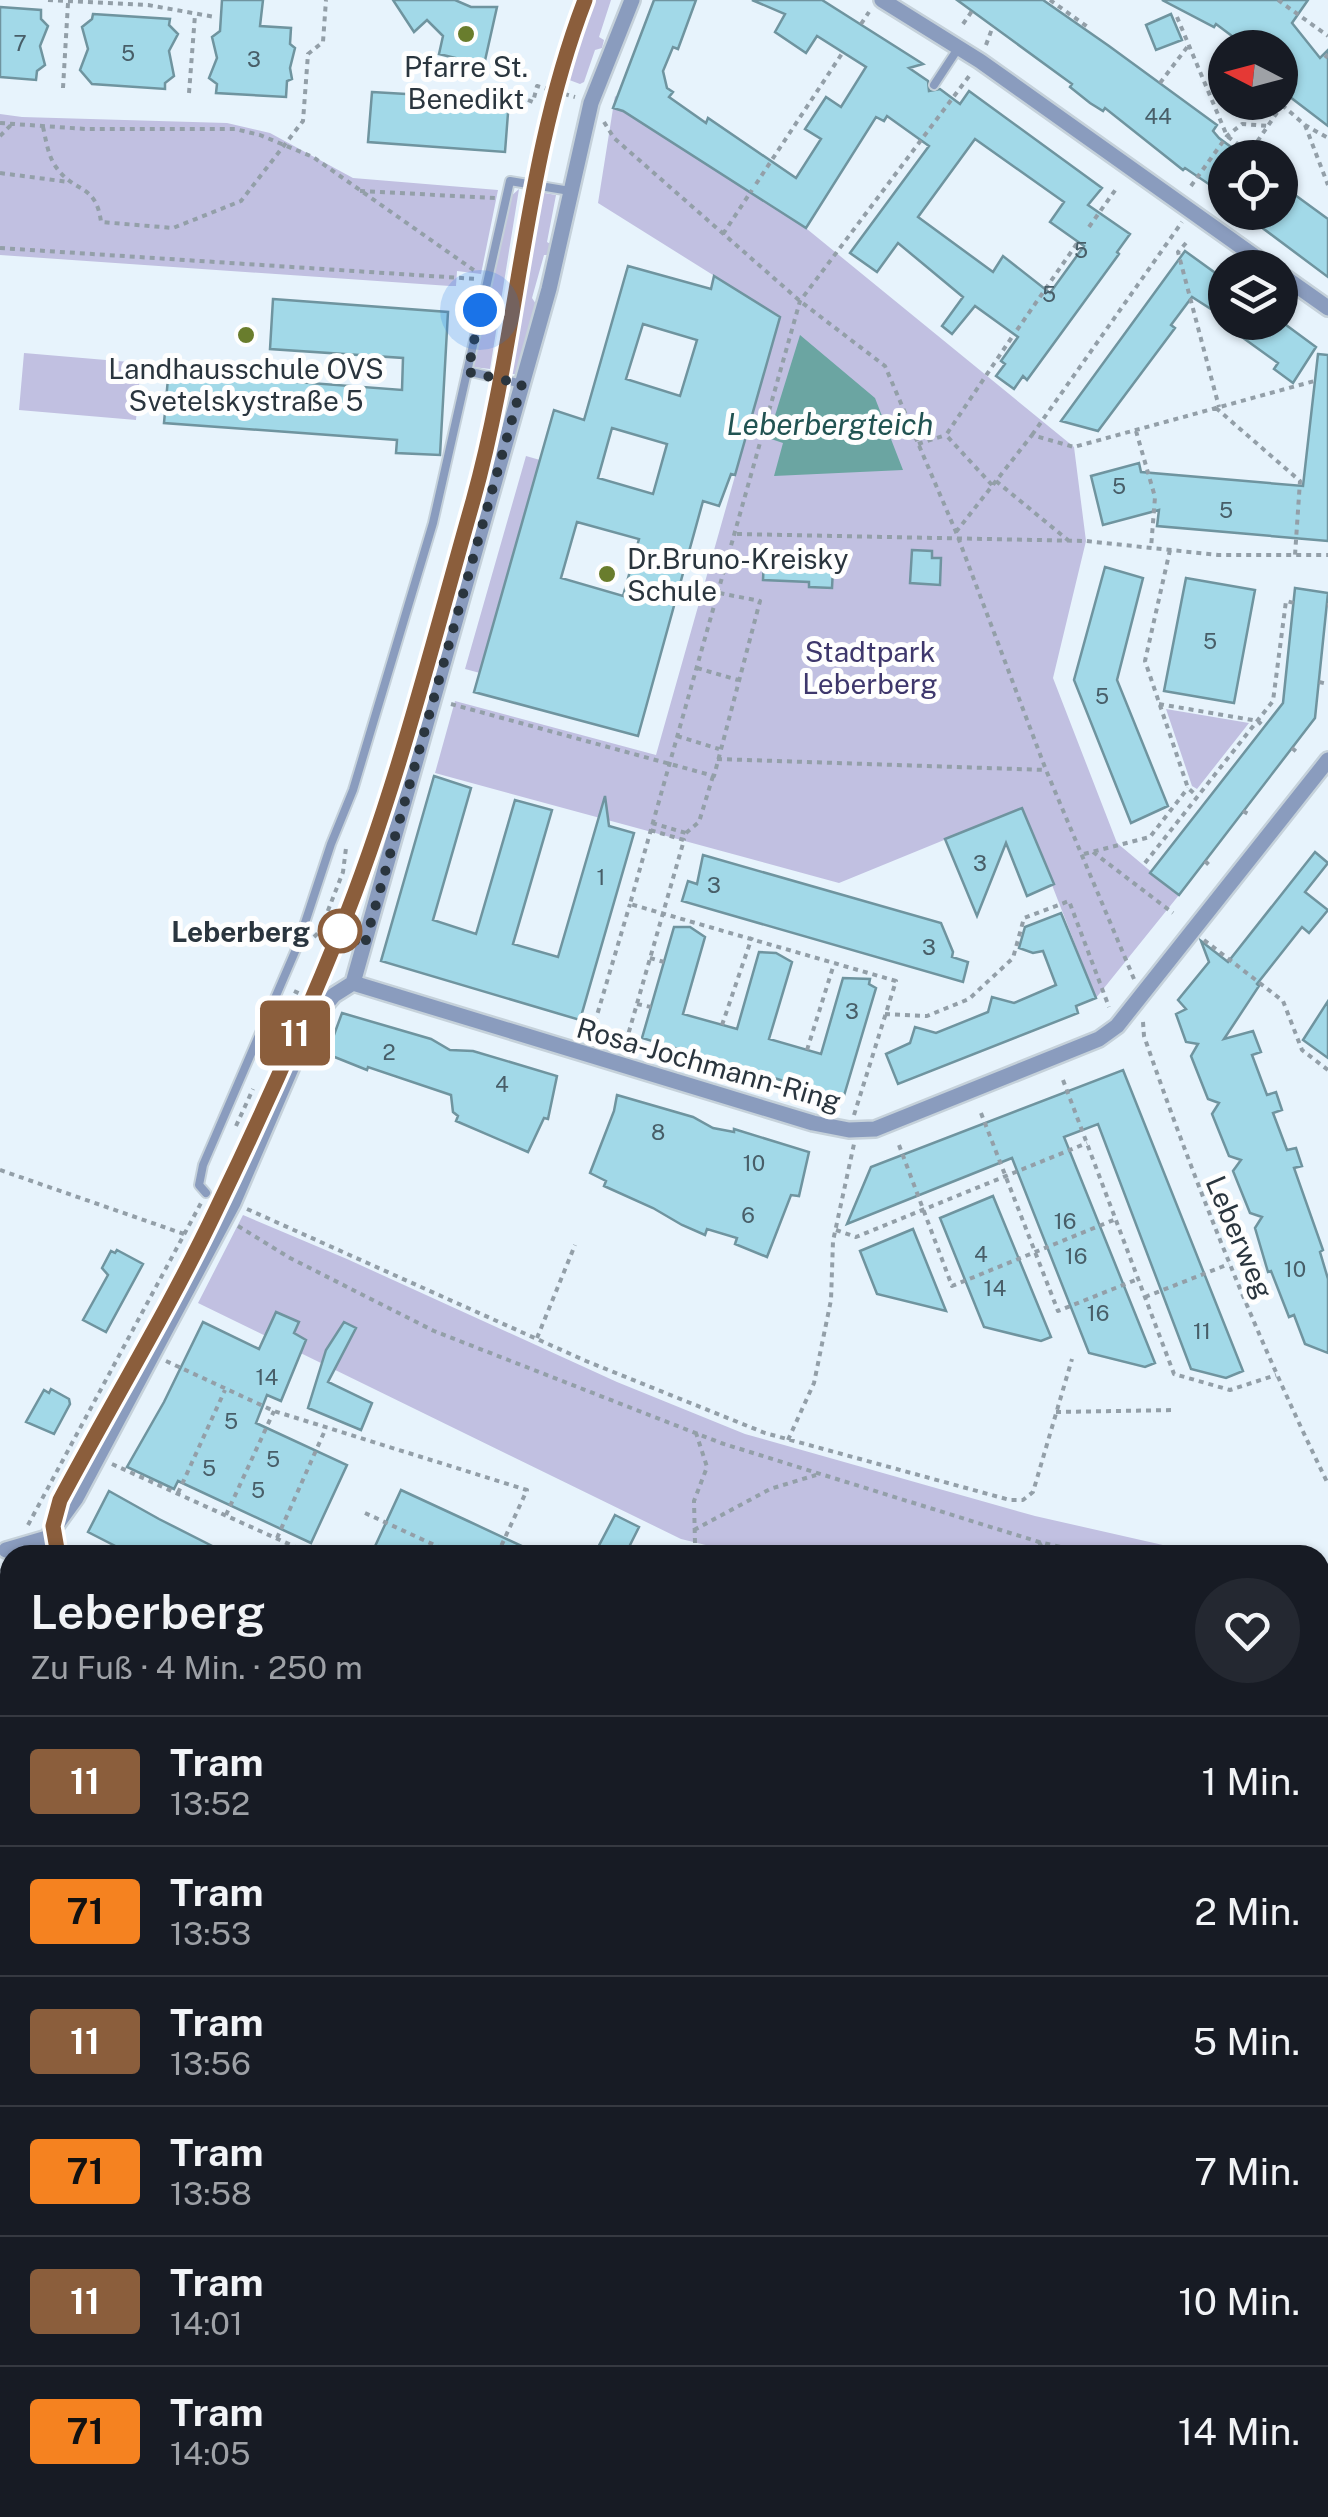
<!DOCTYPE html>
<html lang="de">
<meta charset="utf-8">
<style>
body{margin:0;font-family:"Public Sans",sans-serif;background:#242831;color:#f1f3f6;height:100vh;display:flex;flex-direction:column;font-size:38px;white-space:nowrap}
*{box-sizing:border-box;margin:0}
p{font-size:32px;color:#9ea1a6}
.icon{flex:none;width:55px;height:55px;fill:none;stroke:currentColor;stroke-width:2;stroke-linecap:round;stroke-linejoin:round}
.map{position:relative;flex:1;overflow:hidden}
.panel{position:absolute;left:0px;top:1545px;width:1330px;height:972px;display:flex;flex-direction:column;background:#171b24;border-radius:30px 30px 0 0;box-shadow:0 2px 8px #0004}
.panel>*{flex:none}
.badge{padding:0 20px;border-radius:8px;font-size:35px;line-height:65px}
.needle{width:65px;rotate:276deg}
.fabs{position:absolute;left:1208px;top:30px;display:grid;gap:20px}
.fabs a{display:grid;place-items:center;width:90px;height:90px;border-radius:50%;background:#171b24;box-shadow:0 2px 8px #0004;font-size:50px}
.you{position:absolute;width:50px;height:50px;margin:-25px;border:8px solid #fff;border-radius:50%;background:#1a73e8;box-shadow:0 0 0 15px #1a73e833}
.map>.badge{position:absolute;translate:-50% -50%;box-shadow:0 0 0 5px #fff}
.round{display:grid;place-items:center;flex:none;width:105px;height:105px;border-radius:52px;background:#242831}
.summary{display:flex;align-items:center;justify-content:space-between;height:170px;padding:0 30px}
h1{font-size:48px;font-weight:600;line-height:75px}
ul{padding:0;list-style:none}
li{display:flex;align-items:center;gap:30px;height:130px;padding:0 30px;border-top:2px solid #363941}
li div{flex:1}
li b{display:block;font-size:38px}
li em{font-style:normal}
li .badge{min-width:110px;font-weight:700;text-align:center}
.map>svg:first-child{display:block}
.green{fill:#c1c0e1}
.water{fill:#6ba5a2}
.building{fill:#a2d9e8;stroke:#6f949f;stroke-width:2.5;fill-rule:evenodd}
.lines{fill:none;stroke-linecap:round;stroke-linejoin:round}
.service-casing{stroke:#c5d1da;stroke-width:12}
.minor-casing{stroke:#c5d1da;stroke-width:20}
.primary-casing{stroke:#c5d1da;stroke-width:30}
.path{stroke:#939fa8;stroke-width:4;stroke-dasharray:5 5;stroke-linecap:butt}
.service{stroke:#8a9cbe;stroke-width:8}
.minor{stroke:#8a9cbe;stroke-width:15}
.primary{stroke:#38538e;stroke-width:25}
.tram{stroke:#849099;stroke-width:2.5}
.line-casing{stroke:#fff;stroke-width:22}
.line{stroke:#8b5e3c;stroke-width:15}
.walk{stroke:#2a353e;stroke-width:10;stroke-dasharray:0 18}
.poi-dot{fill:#697d2d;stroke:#fefefe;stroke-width:4}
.stop-dot{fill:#fff;stroke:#8b5e3c;stroke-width:5}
.labels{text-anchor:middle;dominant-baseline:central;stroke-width:10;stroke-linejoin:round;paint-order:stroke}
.number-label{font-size:22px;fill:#485e68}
.poi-label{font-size:28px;fill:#2a353e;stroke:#fefefe}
.park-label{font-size:28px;fill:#3e376c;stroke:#fefefe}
.stop-label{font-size:28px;font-weight:bold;fill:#2a353e;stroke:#fefefe;text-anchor:end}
.street-label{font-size:28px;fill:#2a353e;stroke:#fefefe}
.water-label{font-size:30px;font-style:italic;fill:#215352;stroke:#fefefe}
</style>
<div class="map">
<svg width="1328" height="2517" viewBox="0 0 1328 2517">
<rect width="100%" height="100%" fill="#e7f3fc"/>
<path class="green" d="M590,0H611L599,37L604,40L602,48L595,50L584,82L580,84L564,78Z
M615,96L758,189L1074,447L1086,541L1053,678L1117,843L1179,895L1096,998L1022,808L839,883L435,773L455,701L656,755L780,317L598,203Z
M0,114L22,117L227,123L270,133L353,178L498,190L481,274L457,271L456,286H450L0,255Z
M519,189L490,369L473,367L510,197Z
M539,192L556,195L547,242L552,245L549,255H544L532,298L536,304L516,374H509Z
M24,353L141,363L136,420L19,410Z
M526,456L540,460L480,673L465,669Z
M1166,709L1249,723L1197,789L1192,786Z
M243,1215L347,1259L617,1382L745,1434L1035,1516L1207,1555H747L681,1539L198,1303Z
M1320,1581L1328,1583V1841L1320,1835Z"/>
<path class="water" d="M800,335L875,398L903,470L774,476L783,443L768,438Z"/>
<path class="building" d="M222,0H263L260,26L291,28L290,44L295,48L290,68L292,79L287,81L286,97L216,93L217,84L209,78L217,58L212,37L220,31Z
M393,0H455L471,7H497L484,65L439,54L443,36L427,20L414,32Z
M654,0H696L678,49L673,47L663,71L667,88L673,92L669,97L706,123L708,118L796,178L821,139L805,129L826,97L841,107L866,67L817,36L806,53L775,32L785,14L752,0H822L923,64L909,68L928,81L929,91L940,89L960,104L969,91L1102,188L1088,205L1130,234L1117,252L1119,254L1027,380L1023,376L1014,389L996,376L1005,364L1001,361L1018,337L975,306L952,334L942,326L963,297L898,243L877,272L850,253L929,146L887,116L884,121L876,117L806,228L623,111L613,108ZM975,139L1064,202L1050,222L1084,246L1050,293L1003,256L993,272L918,217Z
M957,0H1043L1109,46L1217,125L1213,131L1219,138L1246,158H1225V195L1185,168L1183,170L1105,108L1103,111L1090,103L1070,87L1072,84Z
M1162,0H1308L1292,23L1320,58L1328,50V126L1290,97L1288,99L1280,89V48H1248L1216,24L1214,27Z
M0,7L41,10V19L48,26L40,46L45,65L37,71L36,80L0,77Z
M93,14L170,19L169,25L178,34L169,51L174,76L165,83V89L92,84L80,70L88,49L82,27L92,19Z
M1171,14L1182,40L1156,50L1146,25Z
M372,92L509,100L505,152L368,142Z
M1280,184L1328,219V277L1241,212H1280Z
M1185,251L1225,280V318L1192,297L1171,325L1175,328L1098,431L1061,421Z
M628,266L711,289L714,276L780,317L735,475L731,474L719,506L703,501L638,736L474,692L554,410L584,420ZM643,324L697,340L680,396L626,379ZM612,428L667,444L653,494L598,478ZM577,522L639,539L623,596L561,578Z
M273,299L448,312L440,455L396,453L397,440L164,423L169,367L231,372L230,377L402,390L403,358L270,349Z
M1221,322H1282L1316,347L1293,383L1274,369L1278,363Z
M1318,354L1328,355V541L1157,526L1159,510L1103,525L1091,476L1139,463L1141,472L1303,486Z
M912,550L932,551V558H941L940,585L910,583Z
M764,559L789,560V566L833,568L832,588L809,587V582L763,580Z
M1105,567L1143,578L1117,680L1168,806L1131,823L1074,680Z
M1186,578L1255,590L1234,703L1164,691Z
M1295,588L1328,593L1315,718L1179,895L1150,873L1283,703Z
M434,776L471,788L433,920L476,934L515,800L552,810L513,944L558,957L605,796L609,826L634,833L580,1020L381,961Z
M1022,808L1054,884L1027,896L1006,843L977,916L945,839Z
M1315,852L1328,863L1305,892L1328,910L1309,933L1302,927L1257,984L1259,986L1224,1039L1253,1031L1261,1052L1252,1055L1267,1095L1276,1092L1282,1110L1273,1113L1287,1150L1296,1148L1302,1166L1294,1168L1323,1250L1320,1252L1328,1279V1353L1305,1344L1294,1315L1289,1317L1271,1271L1268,1272L1255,1228L1262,1217L1250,1213L1233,1171L1241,1160L1229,1156L1212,1114L1219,1103L1208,1099L1191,1056L1198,1044L1186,1042L1176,1014L1186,1009L1178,1000L1209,962L1201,941L1228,962Z
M703,855L941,923L953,952L952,957L968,962L963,982L682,901L688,881L697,884Z
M1061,913L1096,998L1076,1006L1078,1013L898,1084L886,1054L910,1043L915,1027L936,1033L988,1012L992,997L1014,1003L1056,985L1043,951L1033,953L1019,948L1025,927Z
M674,927H690L705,937L683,1014L737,1029L759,952L776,953L792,962L769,1039L821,1054L843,978L870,979L869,984L876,988L843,1099L642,1038Z
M1328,1001V1058L1303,1040Z
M342,1013L431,1039L450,1050L473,1051L557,1076L548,1119L544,1118L528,1152L456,1121L458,1116L453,1112L451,1095L368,1067L367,1070L327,1054Z
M1123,1070L1243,1371L1226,1378L1191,1369L1098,1124L1064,1137L1155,1363L1145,1367L1089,1353L1012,1158L847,1224L871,1167Z
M617,1095L693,1117L713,1128L734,1132V1129L809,1152L799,1196L791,1195L767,1257L735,1244L737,1238L707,1229L705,1235L682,1225L653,1208L604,1186L606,1181L590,1173L614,1111Z
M993,1196L1051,1337L1041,1341L984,1327L940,1218Z
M913,1229L946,1311L877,1294L860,1251Z
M117,1250L143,1264L106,1332L83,1320L108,1275L102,1268L111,1251L115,1253Z
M276,1312L299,1322L294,1333L306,1340L281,1401L267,1395L256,1423L347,1465L311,1543L178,1481L174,1489L127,1467L164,1402L203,1322L259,1349Z
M344,1322L356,1328L328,1382L372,1403L361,1430L308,1408L326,1350Z
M51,1389L69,1399L70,1404L54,1434L26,1422L44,1390L49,1393Z
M401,1490L468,1521L541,1555H371Z
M109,1491L159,1519L230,1555H133L88,1532Z
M615,1515L639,1527L625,1555H594Z"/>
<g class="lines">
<g class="service-casing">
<path id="service" d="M934,85L959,47
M467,371L522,384
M206,1193L199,1185L203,1165L297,947L331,844L353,790L433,523L510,181L570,191
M694,1555H708"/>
</g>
<g class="minor-casing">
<path id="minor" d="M882,0L980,61L1271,268
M1280,274L1328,308
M353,983L813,1123L849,1130L875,1129L1099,1039L1117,1026L1328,760
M353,983L549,289L591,103L632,0
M6,1550L47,1538L76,1498L233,1203L311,1022L334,995L353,983
M0,2051L10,2056
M0,2312L10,2301
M1320,2327L1328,2333
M436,2508L455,2517
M646,2517L651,2508"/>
</g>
<g class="primary-casing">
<path id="primary" d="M1320,2372L1328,2356
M1244,2517L1249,2508"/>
</g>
<path class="path" d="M48,0L148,5L215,17
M1050,0L1089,28
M1278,0L1328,36
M1177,17L1227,136L1250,153
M861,24L869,12
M963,24L972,11
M986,45L993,26
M1325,58L1328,54
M1160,83L1188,46
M63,88L68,3
M189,93L195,15
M528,100L533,102L537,86L575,97
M1282,105L1305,125L1328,138
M604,122L614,138L800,301L885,366L956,532L1046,770L1134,979
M0,123L86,129H235L260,135L313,157L475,271
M1305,125L1328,185
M43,127C46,140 48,156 56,167C75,194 96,183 101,222L173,228L241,201L303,121L308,54L323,42L326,0
M0,136L11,125
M1246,158L1287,98
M0,173L69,182
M756,184L843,52
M1191,186L1227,136L1242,124L1268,126
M360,191L495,198
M1213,203L1221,192
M1089,227L1116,189
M723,234L752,190
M1186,243L1178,252L1219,407
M0,248L477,279
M1017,330L1078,242
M1216,408L1300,481L1295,555
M1136,431L1155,497L1151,548
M1032,435L1182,222
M918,444L946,435
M996,481L1069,541
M992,485L946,435L1014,334
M956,532L1032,435L1074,447L1318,380
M737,534L1086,541L1218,555H1328
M1170,550L1145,661L1188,788L1197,796
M1327,605H1328
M697,668L738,680
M1319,682L1328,684
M451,704L714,776L760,601L719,593
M1159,704L1258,721L1264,727
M677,736L719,749
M1292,748L1298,753
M717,759L1046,770
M1243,811L1250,815
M652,823L686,833
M686,833L699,822L713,776
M1093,852L1173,913
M1084,854L1150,837L1188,788
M1205,861L1209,865
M1145,863L1273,701L1286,601L1294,603
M320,931L346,942
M314,937L320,931L343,872L346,848
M1204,940L1283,1001L1302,1050L1328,1070
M650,958L664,962
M294,991L311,999
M637,1004L651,1007
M885,1014L927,1016L969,999L1013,958L1024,918L1069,901L1109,1007
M1143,1022L1144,1036C1197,1189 1257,1338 1328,1484
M722,1025L752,937
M592,1032L630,904
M626,1042L684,840L650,830
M807,1050L834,964
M707,1076L712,1060
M1063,1080L1174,1374L1230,1390L1276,1375
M793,1093L795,1084
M981,1113L1058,1311L1138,1279
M854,1115L896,981L630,904L800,301L970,75
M236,1126L253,1089
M899,1145L952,1286L1116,1219
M0,1170L184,1234
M247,1209L586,1361L765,1433L1010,1500H1023L1033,1492L1072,1359
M238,1226L290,1258L434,1331L721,1443L1039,1542L1096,1555
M836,1230L856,1237L1087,1143
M1145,1297L1229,1264
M537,1338L575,1245
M166,1361L274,1411L527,1490L497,1555
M1056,1412L1175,1410
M788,1440L814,1383L831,1300L833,1241L854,1144
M112,1464L313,1555
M178,1493L225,1390
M365,1513L456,1555
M226,1515L274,1411
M28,1525L201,1203
M694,1530L770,1489L816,1475
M277,1538L326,1428
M1039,1542L1046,1555
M695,1543L694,1501L707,1467L696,1433
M0,1594L10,1575L2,1570L4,1566
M1320,1610L1328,1611
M1320,1813L1328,1820
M0,1863L10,1868
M0,1931L10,1949
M0,2143L10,2140
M0,2146L10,2150
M1320,2306L1328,2291
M1320,2394L1326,2400L1320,2411
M1320,2485L1328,2470
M101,2517L105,2508
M669,2517L674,2508
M1209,2517L1214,2508
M1303,2517L1308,2508"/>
<use href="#service" class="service"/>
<use href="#minor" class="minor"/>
<use href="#primary" class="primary"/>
<path class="tram" d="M58,1555L53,1526L60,1500L216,1212L337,938L372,845L485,456L503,379L541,148L563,62L585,0
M1320,2315L1328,2325
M1320,2447L1328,2432
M1283,2517L1288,2508"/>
</g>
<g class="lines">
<g class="line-casing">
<path id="line" d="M58,1555L53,1526L60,1500C111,1404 169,1309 216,1210C260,1119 302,1025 340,931C396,792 432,645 473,501C519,336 523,161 585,0"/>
</g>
<use href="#line" class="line"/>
<path class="walk" d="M340,931L364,947L522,384L468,372L480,310"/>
</g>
<g class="poi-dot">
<circle cx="466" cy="34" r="10"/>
<circle cx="246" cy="335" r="10"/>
<circle cx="607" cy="574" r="10"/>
</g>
<circle class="stop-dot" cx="340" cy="931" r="20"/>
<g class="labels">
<g class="number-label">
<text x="20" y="43">7</text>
<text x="128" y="53">5</text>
<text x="254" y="59">3</text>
<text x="1158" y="116">44</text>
<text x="1081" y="250">5</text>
<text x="1049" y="294">5</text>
<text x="1119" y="486">5</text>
<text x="1226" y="510">5</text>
<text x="1210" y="641">5</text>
<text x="1102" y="696">5</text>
<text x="980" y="863">3</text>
<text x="601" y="877">1</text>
<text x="714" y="885">3</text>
<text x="929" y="947">3</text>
<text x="852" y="1011">3</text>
<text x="389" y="1052">2</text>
<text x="502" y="1084">4</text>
<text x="658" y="1132">8</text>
<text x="754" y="1163">10</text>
<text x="748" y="1215">6</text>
<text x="1065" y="1221">16</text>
<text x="981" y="1254">4</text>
<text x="1076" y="1256">16</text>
<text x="1295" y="1269">10</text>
<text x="995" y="1288">14</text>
<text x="1098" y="1313">16</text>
<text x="1202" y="1331">11</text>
<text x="267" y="1377">14</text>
<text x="231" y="1421">5</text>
<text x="273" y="1459">5</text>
<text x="209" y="1468">5</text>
<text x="258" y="1490">5</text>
</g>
<g class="poi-label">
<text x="466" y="66">Pfarre St.<tspan x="466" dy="32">Benedikt</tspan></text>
<text x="246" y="368">Landhausschule OVS<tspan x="246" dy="32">Svetelskystraße 5</tspan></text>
<text x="627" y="558" text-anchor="start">Dr.Bruno-Kreisky<tspan x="627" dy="32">Schule</tspan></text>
</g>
<g class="park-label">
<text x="870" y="651">Stadtpark<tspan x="870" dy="32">Leberberg</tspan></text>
</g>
<g class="stop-label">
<text x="310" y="931">Leberberg</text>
</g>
<g class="street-label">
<text transform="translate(709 1064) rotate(16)">Rosa-Jochmann-Ring</text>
<text transform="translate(1240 1237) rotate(67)">Leberweg</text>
</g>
<g class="water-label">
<text x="830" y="424">Leberbergteich</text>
</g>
</g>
</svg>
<div class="fabs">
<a><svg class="needle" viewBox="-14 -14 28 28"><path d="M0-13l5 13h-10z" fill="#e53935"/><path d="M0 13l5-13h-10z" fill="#9ea1a6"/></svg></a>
<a><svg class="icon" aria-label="locate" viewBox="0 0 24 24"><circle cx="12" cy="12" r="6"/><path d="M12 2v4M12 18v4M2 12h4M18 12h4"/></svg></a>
<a><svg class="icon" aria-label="layers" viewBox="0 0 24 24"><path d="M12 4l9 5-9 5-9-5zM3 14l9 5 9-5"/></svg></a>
</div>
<div class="you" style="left:480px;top:310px"></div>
<b class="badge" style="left:295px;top:1033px;background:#8b5e3c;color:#fff">11</b>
<section class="panel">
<div class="summary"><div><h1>Leberberg</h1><p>Zu Fuß · 4 Min. · 250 m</p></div><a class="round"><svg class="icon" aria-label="heart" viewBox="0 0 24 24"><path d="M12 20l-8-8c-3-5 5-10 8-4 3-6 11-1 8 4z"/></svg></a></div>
<ul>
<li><span class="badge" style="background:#8b5e3c;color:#fff">11</span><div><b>Tram</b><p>13:52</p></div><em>1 Min.</em></li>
<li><span class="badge" style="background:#f58220;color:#111">71</span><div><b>Tram</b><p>13:53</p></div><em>2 Min.</em></li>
<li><span class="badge" style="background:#8b5e3c;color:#fff">11</span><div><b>Tram</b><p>13:56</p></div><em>5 Min.</em></li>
<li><span class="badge" style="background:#f58220;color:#111">71</span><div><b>Tram</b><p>13:58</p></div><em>7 Min.</em></li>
<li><span class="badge" style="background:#8b5e3c;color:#fff">11</span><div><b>Tram</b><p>14:01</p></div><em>10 Min.</em></li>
<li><span class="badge" style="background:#f58220;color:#111">71</span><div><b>Tram</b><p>14:05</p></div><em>14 Min.</em></li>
</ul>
</section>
</div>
